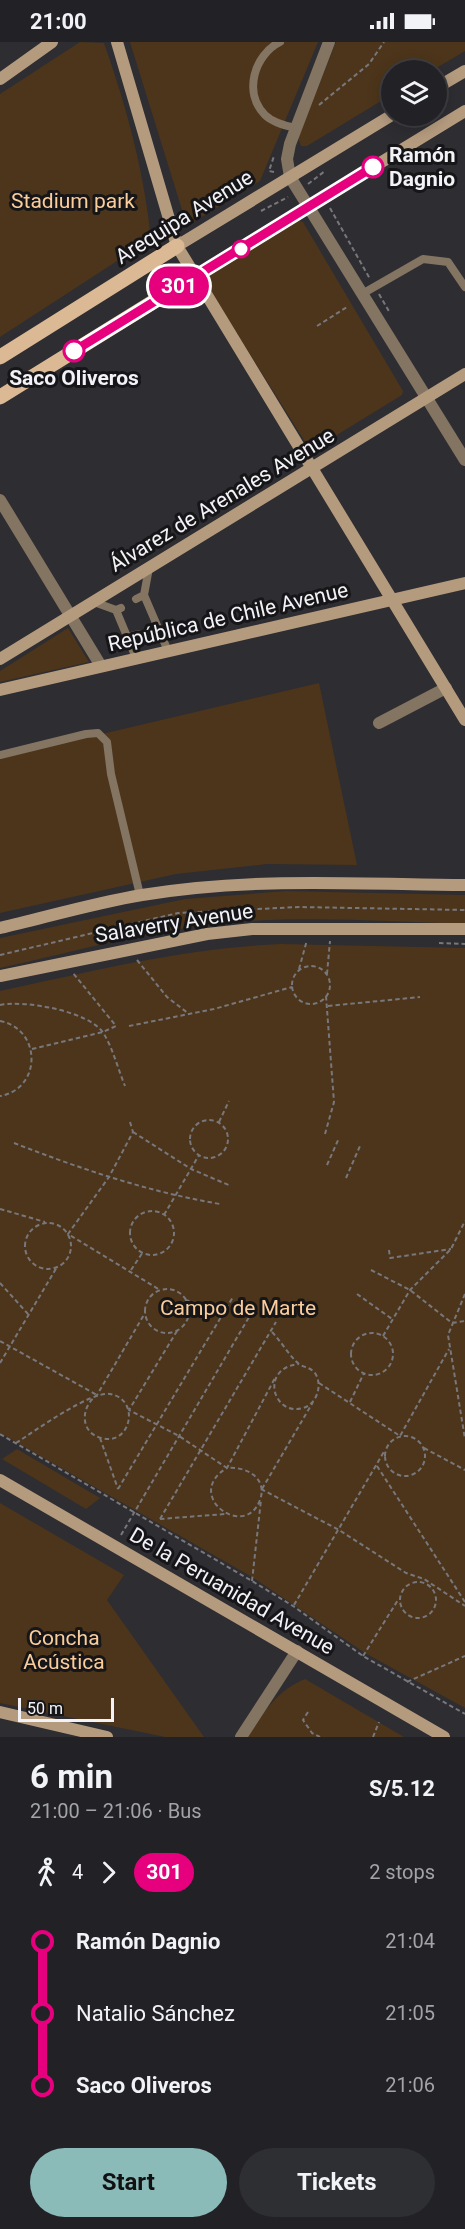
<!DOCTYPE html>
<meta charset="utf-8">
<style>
body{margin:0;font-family:Roboto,sans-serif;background:#2e2f32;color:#f1f3f6;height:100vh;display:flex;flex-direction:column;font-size:22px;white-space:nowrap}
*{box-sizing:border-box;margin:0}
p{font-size:20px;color:#a2a4a7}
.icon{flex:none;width:33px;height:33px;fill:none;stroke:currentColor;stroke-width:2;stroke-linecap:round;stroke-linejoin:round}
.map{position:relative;height:1695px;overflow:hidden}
.side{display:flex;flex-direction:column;background:#222226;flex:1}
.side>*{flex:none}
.badge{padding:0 12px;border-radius:20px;font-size:21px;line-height:39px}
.tools{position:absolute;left:381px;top:18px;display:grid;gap:12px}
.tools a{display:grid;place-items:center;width:66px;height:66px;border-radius:50%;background:#222226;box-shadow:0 3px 15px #0003,0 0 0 2px #3f3f43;font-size:30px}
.scale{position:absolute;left:18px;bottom:15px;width:96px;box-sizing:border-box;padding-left:6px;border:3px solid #f3f2f6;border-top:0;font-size:16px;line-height:21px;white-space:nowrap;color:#f3f2f6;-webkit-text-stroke:4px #161518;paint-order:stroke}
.map>.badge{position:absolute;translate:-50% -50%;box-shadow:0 0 0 3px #fff}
.legs{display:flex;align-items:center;gap:9px;height:66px;padding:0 30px;font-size:20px}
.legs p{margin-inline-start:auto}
.summary{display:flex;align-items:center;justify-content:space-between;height:102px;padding:0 30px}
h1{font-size:33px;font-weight:700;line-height:45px}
.cta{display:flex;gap:12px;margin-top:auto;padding:12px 30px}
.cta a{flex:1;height:69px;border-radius:36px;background:#8bbbb9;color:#111;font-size:24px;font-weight:700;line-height:69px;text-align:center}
.cta a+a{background:#2e2f32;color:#f1f3f6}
ul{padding:0 30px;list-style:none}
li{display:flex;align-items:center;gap:21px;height:72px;font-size:22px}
li i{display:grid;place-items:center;width:9px;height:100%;margin:0 8px;background:currentColor}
li i::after{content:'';width:15px;height:15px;margin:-8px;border:4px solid;border-radius:50%;background:#222226}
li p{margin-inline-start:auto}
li:first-child i{background:linear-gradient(#0000 50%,currentColor 0)}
li:last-child i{background:linear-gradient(currentColor 50%,#0000 0)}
.status{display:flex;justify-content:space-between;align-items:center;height:42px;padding:0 30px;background:#222226;direction:ltr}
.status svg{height:16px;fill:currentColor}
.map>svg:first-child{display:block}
.green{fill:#4c351a}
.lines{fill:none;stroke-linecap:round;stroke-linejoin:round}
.path{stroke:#78777c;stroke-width:2;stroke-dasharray:4.5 3;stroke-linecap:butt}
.lane{stroke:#847462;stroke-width:8}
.street{stroke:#847462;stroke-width:12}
.secondary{stroke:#b59b7e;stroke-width:12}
.primary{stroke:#dbb994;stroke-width:15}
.line-1-casing{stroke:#fff;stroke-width:14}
.line-1{stroke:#e6007e;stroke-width:9}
.stop-1-dot{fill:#fff;stroke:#e6007e;stroke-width:3}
.labels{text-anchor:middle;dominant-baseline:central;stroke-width:6;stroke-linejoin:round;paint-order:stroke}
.stop-label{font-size:21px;font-weight:bold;fill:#f3f2f6;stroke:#161518;text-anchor:start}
.park-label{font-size:21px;fill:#facd9a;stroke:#161518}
.street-label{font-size:21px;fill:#f3f2f6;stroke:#161518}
</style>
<div class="status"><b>21:00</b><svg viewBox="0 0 49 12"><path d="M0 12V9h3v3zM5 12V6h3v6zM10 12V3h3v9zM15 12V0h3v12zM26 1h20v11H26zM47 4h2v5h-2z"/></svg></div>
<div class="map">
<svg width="465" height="1695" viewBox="0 0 465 1695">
<rect width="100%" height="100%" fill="#2e2d32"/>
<path class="green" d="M80,0L104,1C127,66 144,129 151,197L0,295V52Z
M130,0H318L260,139L187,184Z
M336,0H465V9L433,28H392L391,53L307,104H301L298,96Z
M296,178L303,180L403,349L402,353L314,407L309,406L205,241V234Z
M68,586L89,620L0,640V629Z
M319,641L357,823L267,822L176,832L0,871V716Z
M286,849L465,853V882C388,879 310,874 233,880C154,887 77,909 0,926V896L185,857Z
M281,902L465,906V1666L365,1611L252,1535L0,1391V949C93,929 185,906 281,902Z
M17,1407L100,1456L86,1467L2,1417Z
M0,1461L124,1533L107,1558L204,1695H165L0,1661Z
M305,1637L404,1695H248C262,1671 279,1647 305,1637Z"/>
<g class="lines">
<path class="path" d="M319,63L369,22L384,0
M401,82L415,74
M274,130L269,129L274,114
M308,142L325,129
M330,166L370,237
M261,169L288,155
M379,252L390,271
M317,284L347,265
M439,901L465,902
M0,913L178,871L299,865L465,868
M137,918L167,955L189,972
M292 943a19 19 0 1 1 38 0a19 19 0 1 1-38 0Z
M299,927L307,898
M327,932L330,899
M0,963C25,958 90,969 104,992C113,1007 118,1027 125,1044
M328,964L420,955
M0,979C42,987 42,1047 0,1054
M129,984L214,967L292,945
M32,1007L103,990L116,984L73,931
M190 1097a19 19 0 1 1 38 0a19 19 0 1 1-38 0Z
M130,1080L133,1090L109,1135L68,1192L160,1248
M219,1080L229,1059
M133,1090L191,1127L231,1144
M325,1092L334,1060L326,954
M14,1101C81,1127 149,1150 220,1162
M327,1123L339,1096
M346,1136L360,1104
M0,1167L45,1180
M130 1191a22 22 0 1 1 44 0a22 22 0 1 1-44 0Z
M164,1173L199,1113
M25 1204a23 23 0 1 1 46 0a23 23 0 1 1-46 0Z
M389,1208L390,1216L451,1207
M131,1228L143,1210
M371,1228L410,1248L452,1281L465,1279
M0,1241L28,1272
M145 1269a22 22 0 1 1 44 0a22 22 0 1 1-44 0Z
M357,1252L392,1277
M465,1252L448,1293L465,1397
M185,1258L226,1268
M177,1289L129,1368L179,1394L227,1426C246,1424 268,1436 260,1458C245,1499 182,1453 227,1426L275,1336
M272,1290C280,1298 291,1316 299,1322C305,1326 310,1325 315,1331C323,1343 317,1362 303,1366C273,1375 259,1326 299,1322
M351 1312a21 21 0 1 1 42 0a21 21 0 1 1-42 0Z
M383,1294L410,1248L451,1207L465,1179
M0,1299L97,1353
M0,1321L57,1225
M319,1341L400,1394L449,1307
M350,1360L364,1331
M0,1392L252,1539L293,1564L363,1614L465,1672
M385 1414a20 20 0 1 1 40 0a20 20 0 1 1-40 0Z
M100,1396L118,1447
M16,1401C35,1389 90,1349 110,1352C141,1357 131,1405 101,1396C79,1390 81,1364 97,1353L145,1271
M424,1406L465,1428
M377,1424L465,1560
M118,1447L233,1255
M261,1447L339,1488L406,1531L424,1537L465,1564
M262,1447L313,1360
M160,1477L276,1280
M160,1477L225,1472
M121,1493L252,1270
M252,1539L261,1458
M400 1558a18 18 0 1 1 36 0a18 18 0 1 1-36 0Z
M294,1563L385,1408
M363,1614L398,1558
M407,1640L465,1614
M308,1670L303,1678L312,1691L320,1695
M373,1695L379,1680"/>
<path class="lane" d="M280,0C254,13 243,51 265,73C273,81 286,84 296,86
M362,252L423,217L448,220L465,245
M144,553L168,609
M136,557L144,553L149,526
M94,560L116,568L121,566
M116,568L136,616
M128,595L138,592
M0,713L86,692L98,691L107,700L111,732L140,853"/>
<path class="street" d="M329,0L290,102L287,117L290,135L465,418
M0,458L101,624
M379,681L446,646
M241,1695L297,1609"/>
<path class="secondary" d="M117,0L177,204L465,678
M0,37L52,0
M436,46L465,29
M177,204L392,73
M195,234L465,69
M0,617L465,332
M0,648L465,541
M0,886C47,875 94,861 142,853C249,835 357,842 465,843
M0,934L207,892L252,887H465
M0,1438L444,1695
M0,1670L107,1695"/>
<path class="primary" d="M0,315L177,204
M0,355L195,234"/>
</g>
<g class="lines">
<g class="line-1-casing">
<path id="line-1" d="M74,309L373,125"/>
</g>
<use href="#line-1" class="line-1"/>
</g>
<g class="stop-1-dot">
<circle cx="373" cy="125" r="10"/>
<circle cx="241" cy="207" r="8"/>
<circle cx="74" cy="309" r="10"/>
</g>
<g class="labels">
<g class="stop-label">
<text x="389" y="113">Ramón<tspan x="389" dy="24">Dagnio</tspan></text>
<text x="74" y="336" text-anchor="middle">Saco Oliveros</text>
</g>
<g class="park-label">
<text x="73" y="159">Stadium park</text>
<text x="238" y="1266">Campo de Marte</text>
<text x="64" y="1596">Concha<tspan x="64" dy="24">Acústica</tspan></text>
</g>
<g class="street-label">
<text transform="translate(184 175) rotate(-32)">Arequipa Avenue</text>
<text transform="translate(222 458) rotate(-31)">Álvarez de Arenales Avenue</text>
<text transform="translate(228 575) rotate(-13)">República de Chile Avenue</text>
<text transform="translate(174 881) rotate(-9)">Salaverry Avenue</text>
<text transform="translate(232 1549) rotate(30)">De la Peruanidad Avenue</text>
</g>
</g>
</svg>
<div class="tools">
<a><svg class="icon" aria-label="layers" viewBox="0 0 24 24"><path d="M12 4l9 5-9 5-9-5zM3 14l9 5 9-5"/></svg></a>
</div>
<div class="scale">50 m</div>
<b class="badge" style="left:179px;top:244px;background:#e6007e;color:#fff">301</b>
</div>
<section class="side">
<div class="summary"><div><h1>6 min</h1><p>21:00 – 21:06 · Bus</p></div><b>S/5.12</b></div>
<div class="legs"><svg class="icon" aria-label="walk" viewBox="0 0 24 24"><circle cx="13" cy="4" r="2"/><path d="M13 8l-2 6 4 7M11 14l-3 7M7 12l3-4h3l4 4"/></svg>4<svg class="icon" aria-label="forward" viewBox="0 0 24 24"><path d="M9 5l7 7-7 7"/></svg><b class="badge" style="background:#e6007e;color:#fff">301</b><p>2 stops</p></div>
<ul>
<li><i style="color:#e6007e"></i><b>Ramón Dagnio</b><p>21:04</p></li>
<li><i style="color:#e6007e"></i><span>Natalio Sánchez</span><p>21:05</p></li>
<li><i style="color:#e6007e"></i><b>Saco Oliveros</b><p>21:06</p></li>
</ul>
<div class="cta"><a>Start</a><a>Tickets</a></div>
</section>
